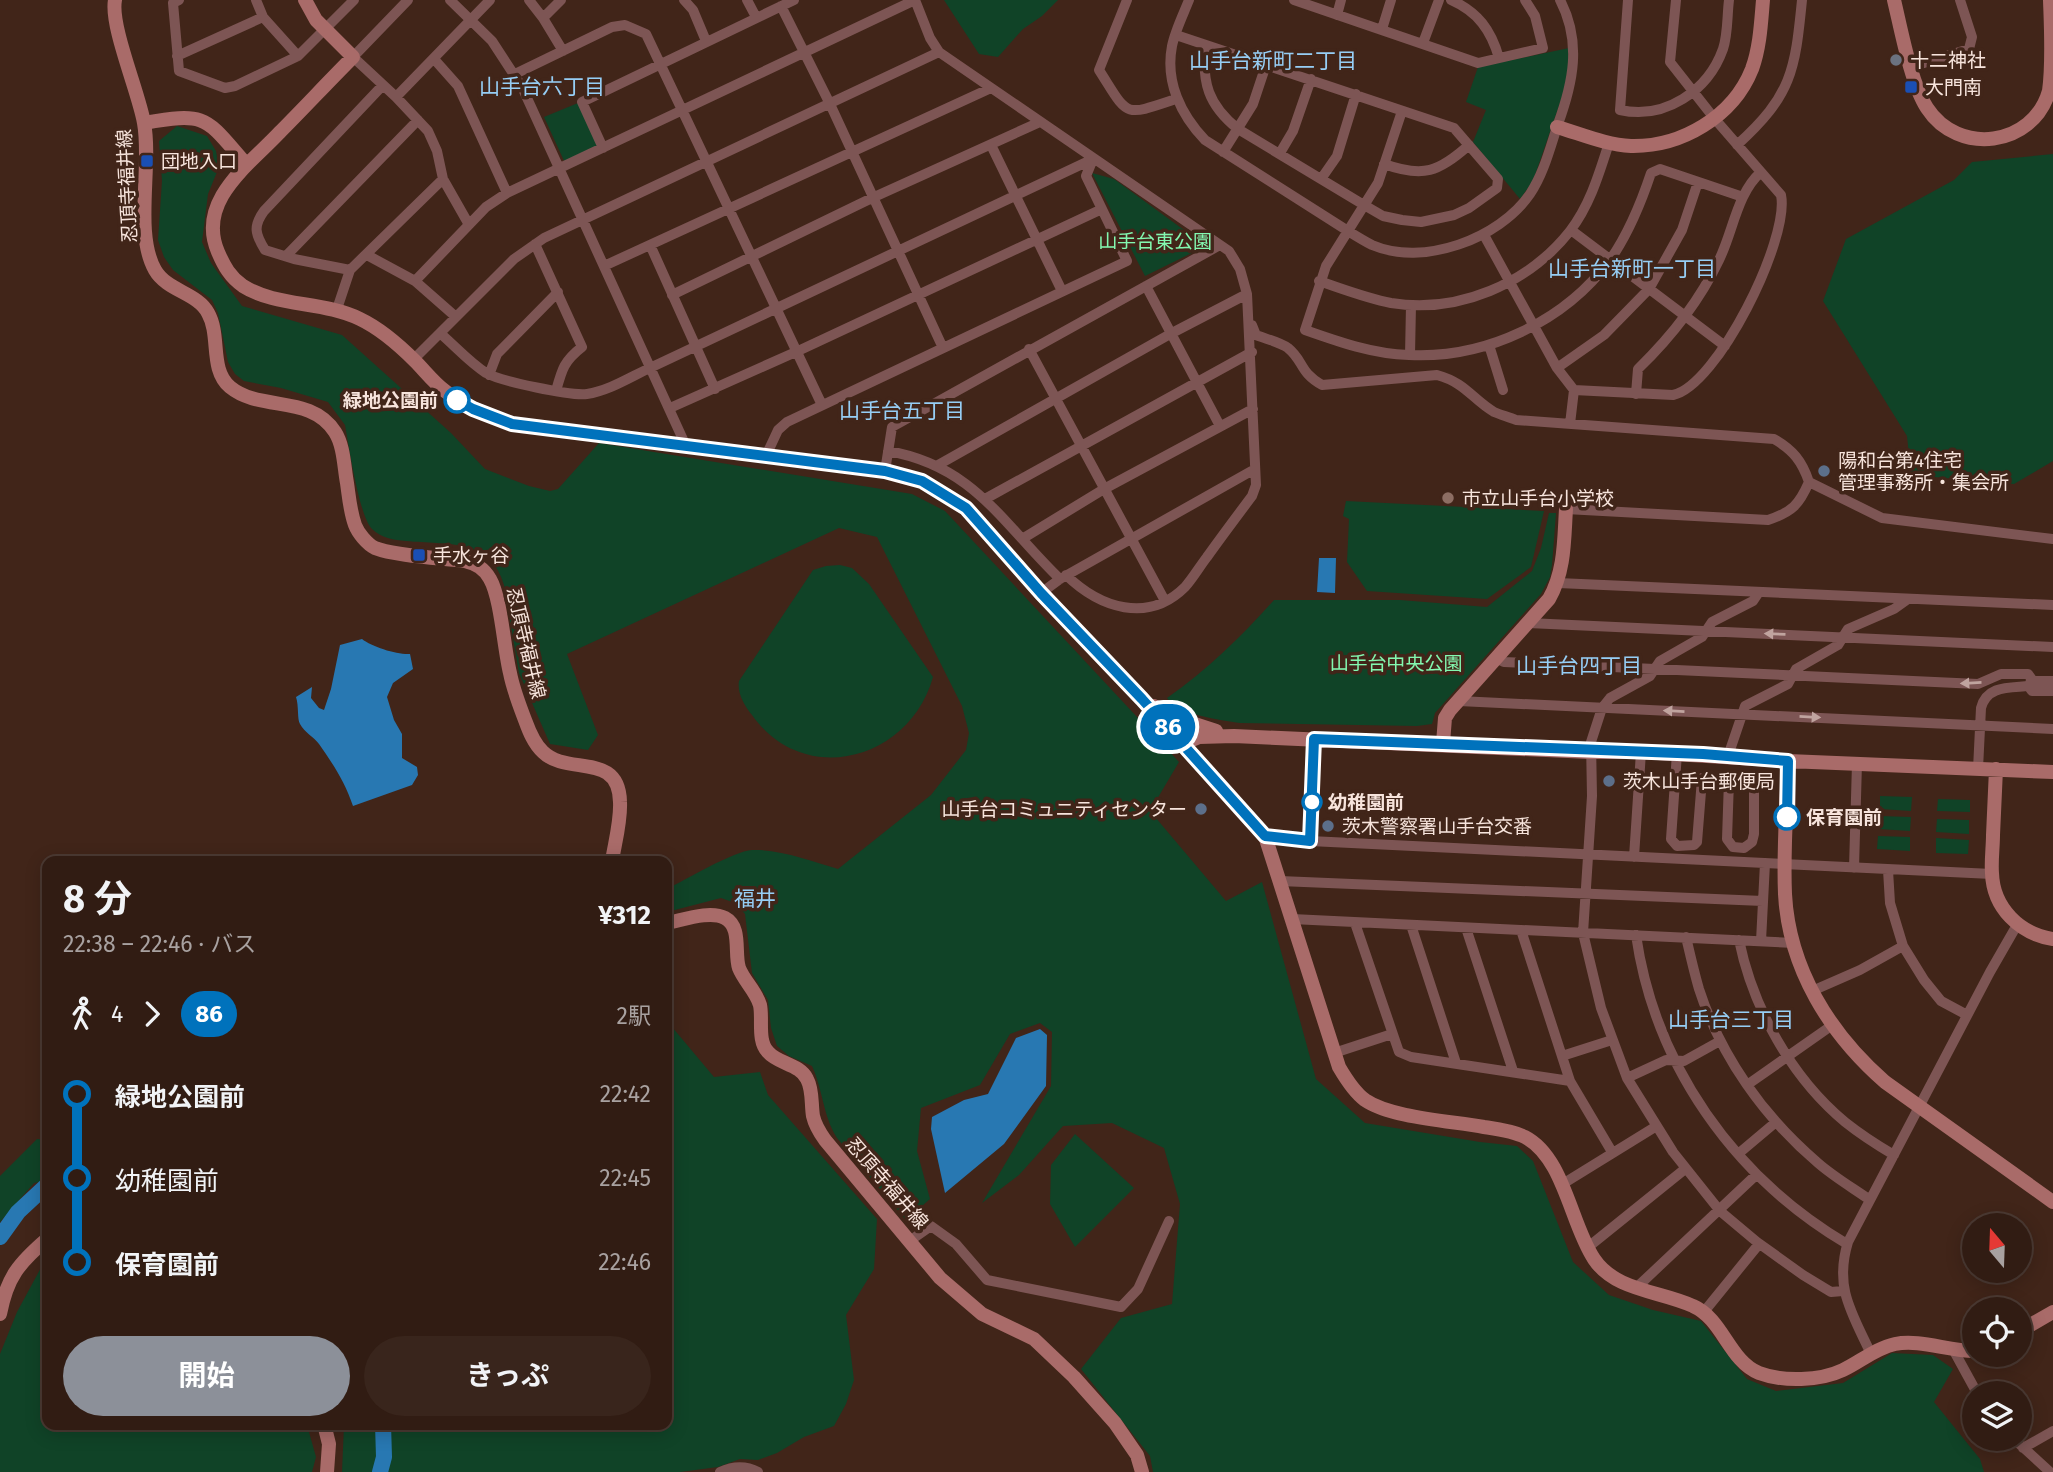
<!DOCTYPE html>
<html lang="ja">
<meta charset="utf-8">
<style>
body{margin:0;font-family:"Fira Sans","Noto Sans JP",sans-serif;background:#39251c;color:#f1f3f6;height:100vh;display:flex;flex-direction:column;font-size:26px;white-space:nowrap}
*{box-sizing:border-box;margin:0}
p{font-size:23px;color:#a8a1a0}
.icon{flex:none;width:38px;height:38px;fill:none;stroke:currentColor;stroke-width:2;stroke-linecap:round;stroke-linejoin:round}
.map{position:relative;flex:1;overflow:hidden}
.sheet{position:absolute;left:42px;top:856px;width:630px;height:574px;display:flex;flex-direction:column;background:#311c13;border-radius:14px;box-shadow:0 4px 18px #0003,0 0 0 2px #4c3a33}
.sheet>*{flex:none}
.badge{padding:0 14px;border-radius:23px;font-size:24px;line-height:46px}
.needle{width:46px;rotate:341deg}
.fabs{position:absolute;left:1962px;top:1213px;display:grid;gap:14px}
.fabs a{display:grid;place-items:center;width:70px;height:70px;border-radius:50%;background:#311c13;box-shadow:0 4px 18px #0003,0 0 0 2px #4c3a33;font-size:35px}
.map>.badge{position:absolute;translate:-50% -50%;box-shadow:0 0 0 4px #fff}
.legs{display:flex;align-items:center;gap:10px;height:77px;padding:0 21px;font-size:23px}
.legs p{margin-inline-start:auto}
.head{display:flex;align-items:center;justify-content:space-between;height:119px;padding:0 21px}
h1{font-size:38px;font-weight:700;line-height:52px}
.cta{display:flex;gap:14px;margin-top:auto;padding:14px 21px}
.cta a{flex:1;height:80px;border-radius:42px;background:#8c9099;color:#fff;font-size:28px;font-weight:700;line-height:80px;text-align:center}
.cta a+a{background:#39251c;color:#f1f3f6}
ul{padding:0 21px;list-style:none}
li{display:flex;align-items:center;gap:24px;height:84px;font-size:26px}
li i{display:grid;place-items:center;width:10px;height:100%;margin:0 9px;background:currentColor}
li i::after{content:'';width:18px;height:18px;margin:-9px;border:5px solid;border-radius:50%;background:#311c13}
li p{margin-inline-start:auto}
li:first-child i{background:linear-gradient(#0000 50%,currentColor 0)}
li:last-child i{background:linear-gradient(currentColor 50%,#0000 0)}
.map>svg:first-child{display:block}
.green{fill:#104327}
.water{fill:#2878b2}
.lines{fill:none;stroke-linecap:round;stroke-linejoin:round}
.river{stroke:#2878b2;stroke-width:16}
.street{stroke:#7d5554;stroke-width:10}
.secondary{stroke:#a96b69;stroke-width:14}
.oneway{fill:#c0a49f}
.line-1-casing{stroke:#fff;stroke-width:16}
.line-1{stroke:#0072bc;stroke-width:10}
.worship-dot{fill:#6b7280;stroke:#412519;stroke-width:2.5}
.transit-dot{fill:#1a4fb4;stroke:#412519;stroke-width:2.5}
.stop-1-dot{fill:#fff;stroke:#0072bc;stroke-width:3.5}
.service-dot{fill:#5c6f8a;stroke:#412519;stroke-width:2.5}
.education-dot{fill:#8d6e63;stroke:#412519;stroke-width:2.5}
.labels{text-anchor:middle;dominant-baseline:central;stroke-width:7;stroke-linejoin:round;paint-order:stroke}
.poi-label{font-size:19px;fill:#f7e4dc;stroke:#412519;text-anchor:start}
.street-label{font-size:19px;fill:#f7e4dc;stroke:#412519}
.park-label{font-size:19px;fill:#83f8b0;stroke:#412519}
.stop-label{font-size:19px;font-weight:bold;fill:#f7e4dc;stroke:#412519;text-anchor:start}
.neighbourhood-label{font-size:21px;fill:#96cef5;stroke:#412519}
</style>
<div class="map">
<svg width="2053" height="1472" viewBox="0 0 2053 1472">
<rect width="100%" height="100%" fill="#412519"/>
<path class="green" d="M944,0H1058L1042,16L1023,29L998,57L979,54Z
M1569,48L1568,80L1533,181L1520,199L1473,142L1486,110L1466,102L1478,67Z
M578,103L600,147L565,163L544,117Z
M177,126L207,136L216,151L219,167L208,194L202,242L211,263L242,306L342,335L451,433L485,469L529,486L550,491L558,489L599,443L912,494L945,511L1179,762L1150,811L1226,901L1262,882L1316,1079L1365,1123L1480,1142L1517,1146L1533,1161L1573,1262L1609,1295L1653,1310L1701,1321L1747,1379L1776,1391L1843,1383L1892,1353L1933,1355L1953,1369L1934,1402L1980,1459L1984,1472H1153L1150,1456L1081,1369L1121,1318L1172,1304L1180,1204L1164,1148L1112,1123L1063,1126L1019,1175L982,1203L1051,1086L1052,1032L1040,1023L1010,1034L980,1085L921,1108L917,1151L930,1199L906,1220L837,1138C823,1116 823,1090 812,1066L789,1056L777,1046L771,1028L768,1000L752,973L745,914L735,903L721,898L667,912V889C685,880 734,851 752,850C779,849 812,861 838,869L931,795L966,750L969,733L962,706L877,537L839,528L567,654L598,735L588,750L550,744L519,673L504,585C491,538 447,545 406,541C394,540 381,538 372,529C359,516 349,446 345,425L328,402L281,388L244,381L235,374L228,362L218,313L212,300L173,270L164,257L158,240L162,181L159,141Z
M2053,154V461L2014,484L1911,475L1907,436L1823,301L1846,239L1954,180L1972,162Z
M1092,173L1114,179L1206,246L1145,276Z
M1346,501L1544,511L1531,567L1487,599L1367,591L1347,562L1349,519L1343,516Z
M1549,513H1556L1552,565L1550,577L1541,594L1435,713L1432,724L1417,726L1240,723C1220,720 1179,715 1167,698C1207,670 1242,636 1274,600H1400L1487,607L1532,571L1541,548Z
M840,565L852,568L869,584L933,677C910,760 804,789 752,715C744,705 737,693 739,681L813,570L826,566Z
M1880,796L1912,797L1911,811L1880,809Z
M1938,799L1970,800V812L1937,811Z
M1879,816L1911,817L1910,831L1878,829Z
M1937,819L1969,820V834L1936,832Z
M1878,836L1910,837V851L1877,849Z
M1936,838L1969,840L1968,854L1936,853Z
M667,1021L714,1077L760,1072L768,1095L877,1219L874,1269L846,1315L854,1380L846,1404L834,1426L804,1437L777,1453L758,1460L740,1459L718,1467L680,1472H342L344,1425L667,1424Z
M1075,1134L1134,1188L1075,1247L1050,1204L1051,1165Z
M37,1139L47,1140V1180L34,1183L0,1222V1176Z
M47,1261V1424L307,1425L316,1457L312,1472H0V1354L17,1312L43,1264Z"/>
<path class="water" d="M1319,558H1336L1335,593L1317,592Z
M362,639C372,647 398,655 410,654L413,669L393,683L387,697L394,720L402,734V758L417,767L418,775L412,785L353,806C345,782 333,764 319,744C314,737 304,732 300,724C297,719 299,706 296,697L312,687L311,698L319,708L324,710L331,689L340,645Z
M1040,1029L1047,1035L1046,1086L1004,1144L945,1193L931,1129L932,1117L964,1100L988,1094L1016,1038Z"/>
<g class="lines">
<path class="river" d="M0,1237L18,1212L47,1185
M380,1472L384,1457L383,1424"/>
<path class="street" d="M179,0L173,3L179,71L225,88L235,86L298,56L354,0
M256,0L263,17
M408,0L353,57L396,97L428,131L437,151L443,179L468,223
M450,0L492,41L522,87L686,446
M529,0L543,18L563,51
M684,0L693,10L706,41
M747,0L756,17
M915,0L930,38L939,52L1229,251L1240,269L1247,294L1256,485L1252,496C1237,516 1222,536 1207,557C1200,566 1193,578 1185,587C1148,624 1100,608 1066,575
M1127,0L1099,70C1129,117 1122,117 1176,99
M1189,0C1183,15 1175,31 1172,46C1165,82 1181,115 1205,140L1348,231C1356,236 1364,241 1372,245C1423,267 1499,239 1530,194C1544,173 1550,148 1558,124C1573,83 1582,42 1560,0
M1294,0L1478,63L1543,48L1535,16L1525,0
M1451,0C1478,12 1491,30 1499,58
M1628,0L1620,110C1665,120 1708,91 1723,49C1728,34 1727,16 1729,0
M781,6L830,104L943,348
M1337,15L1341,0
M543,18L561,0
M1382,29L1391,0
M1176,35L1454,128L1498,179L1497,188L1469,208L1454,215L1421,222L1402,220L1383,216L1364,205L1238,129C1208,105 1202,83 1205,45
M1423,43L1439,0
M177,56L263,17L298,56
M434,59L458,86L507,193
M1911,67L1969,49L1972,37L1960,0
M515,74L612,27L625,25L646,34L822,405
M396,97L490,0
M1402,111L1378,183L1326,266L1305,330C1339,342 1373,354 1409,355C1486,359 1565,321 1610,260C1629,233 1641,203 1651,173L1660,169L1743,197
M991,145L1062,291
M1737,145C1792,95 1795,71 1802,0
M603,148L582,102L794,0
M1223,152L1253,104L1266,65
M1280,153L1293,131L1311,79
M1384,164C1423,178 1439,172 1469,145
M1321,179L1337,156L1356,94
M1571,230L1725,346
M1484,235L1557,368L1574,390L1673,395C1717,386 1790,239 1781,195L1714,118L1670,62L1676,0
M535,244L582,347C564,361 562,369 556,391
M651,247L715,389
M367,255L415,281L456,317
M286,256L418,120
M604,266L991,88
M350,270L294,259L265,250C255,234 253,226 264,211L383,85
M415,281L486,207L507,193L915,0
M1319,281C1343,289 1366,298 1391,303C1458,314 1528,284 1570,231C1590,205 1599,174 1609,143
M1146,286L1220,426
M672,295L872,198L1040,122
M337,309L350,270L443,179
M1252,325L1256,335C1266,339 1280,342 1288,348C1304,361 1299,372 1322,385L1437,375C1466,383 1472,399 1494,412C1501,415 1509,417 1516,420L1774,439C1793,450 1802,461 1809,482C1799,505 1792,512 1768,520L1566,509
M441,334C456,347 469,362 486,373C500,381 570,396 587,394C609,391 632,376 652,367L1093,159
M1489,345L1503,390
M1029,349L1165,601
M1410,355L1411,305
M414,359L514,259L544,238L939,52
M1557,368L1604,335L1649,289L1682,230L1698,182
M489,375L497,354L558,292
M1636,394L1638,369C1671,337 1699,302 1719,260C1733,232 1737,193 1761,172
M670,408L798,351L1102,209
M1570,424L1574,390
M888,451C974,466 1002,523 1060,579
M765,458L778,430L787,422L1127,261L1086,176L1093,159
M938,465L1172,333L1247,294
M885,471L892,427L1220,245
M1809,482L1882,518L2053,539
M985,499L1252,352
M1022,539L1104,489L1253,409
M1558,583L2053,605
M1759,592L1753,601L1712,622L1702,637L1660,661L1650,676L1610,698L1602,708L1591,742L1592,796L1583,933L1601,1008L1627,1078L1673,1152L1720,1211L1757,1242L1803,1275L1831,1292L1843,1291
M1041,593L1060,579L1255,469
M1528,623L2053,647
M1496,658L1504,662L1978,684L2001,674H2028L2033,681H2053
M2030,683L2029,687L2032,691H2053
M1459,701L2053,729
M1677,753L1671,839L1677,846L1694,845L1697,842L1702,779
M1728,756L1745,706L1788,684L1796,669L1838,645L1848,629L1894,609L1908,599
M1978,769L1981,708C1987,685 2010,688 2029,686
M1676,778C1697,779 1736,775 1754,787V834L1752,842L1744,848L1733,847L1727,839L1729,780
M1310,841L1992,874
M1634,857L1641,752
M1854,868L1857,763
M1888,870L1890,903L1903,946L1924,980L1941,1001L1967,1015
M1280,881L1763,901
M1292,919L1794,943
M1355,923L1399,1052L1411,1057L1570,1081L1612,1152
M1411,925L1456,1063
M1466,928L1513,1071
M1521,930L1570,1081
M1636,935C1655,1066 1734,1177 1847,1244
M1686,937C1690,954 1694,972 1699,989C1721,1057 1764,1117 1818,1163C1834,1177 1853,1188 1870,1200
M1739,940C1753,1008 1791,1077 1845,1122C1860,1134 1877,1145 1894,1155
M1761,941L1765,863
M1812,991L1860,970L1903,946
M1334,1053L1392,1034
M1562,1056L1612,1040
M1627,1078L1666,1060L1684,1061L1720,1041
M1747,1085L1831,1026
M1738,1154L1776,1122
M1561,1185L1655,1127
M911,1240L931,1226L956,1244L987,1280L1121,1307L1138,1289L1169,1221
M1587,1248L1685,1169
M1636,1288L1756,1175
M1703,1313L1759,1244
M1954,1351L1977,1393
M1871,1354C1852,1313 1834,1288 1848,1242L1990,972L2017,925
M2013,1438L2050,1472
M2023,1448L2053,1431
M720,1472C733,1466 745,1465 758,1472"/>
<path class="secondary" d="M115,0C110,26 139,93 144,123C152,166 134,233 155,270C167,291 198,293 208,313C221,336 209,369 230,387C260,412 311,394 335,432C344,446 344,467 347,483C349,497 350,511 355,525C358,533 367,544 375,548C395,556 441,558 465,561C476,564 484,568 490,579C501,598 504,649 510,673C513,689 519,704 525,720C529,731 534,744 543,752C567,776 619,751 620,802C621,821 615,842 612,861
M305,0L316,20L353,57C328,82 304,108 279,133C249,165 196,201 218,252C224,266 230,277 243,286C276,307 324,301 360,319C381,329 399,345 415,361C425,371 434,383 445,391C465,407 489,415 512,424L885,471L922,481L966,508L1041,593L1142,699L1265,836L1339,1067C1346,1079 1354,1092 1365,1100C1391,1118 1452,1121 1484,1127C1497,1129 1513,1131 1525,1137C1564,1157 1571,1225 1594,1259C1615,1291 1661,1291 1693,1306C1723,1319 1729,1361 1759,1373C1783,1382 1820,1381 1843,1370C1860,1362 1876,1348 1895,1344C1920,1339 1948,1351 1974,1351
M1894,0C1901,29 1911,84 1927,108C1958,156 2033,147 2049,91C2053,63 2051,29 2050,0
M144,123C208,112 205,117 246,164
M1557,127C1581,134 1606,145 1631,146C1681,147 1733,117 1752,69C1760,47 1761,23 1763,0
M1154,706L1173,717L1216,731
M1443,743L1445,718L1450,710L1549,599C1565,571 1564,540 1566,509
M1182,744L1199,737L1234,736L1590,752H1641L1788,761L2053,772
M1788,761C1787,805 1783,850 1785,894C1789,969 1830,1034 1885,1082L2053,1202
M1996,769C1995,791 1994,813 1993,835C1993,847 1991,861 1992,873C1993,908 2020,934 2053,939
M1265,836L1310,841L1314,739
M667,923C683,920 710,910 725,918C742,927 734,953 739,968C744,981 756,991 760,1005C763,1019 757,1041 768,1052C778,1064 800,1064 807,1079C813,1090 811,1104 813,1116C815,1125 820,1133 825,1140L940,1278L982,1314L1034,1339L1074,1377L1115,1423L1137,1455L1142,1472
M0,1314C7,1277 19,1263 47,1239
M2020,1331L2053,1312
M324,1424L329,1444L327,1472"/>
</g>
<defs><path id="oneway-solid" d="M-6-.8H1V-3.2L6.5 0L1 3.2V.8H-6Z" transform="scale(1.75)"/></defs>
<g class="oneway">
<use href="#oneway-solid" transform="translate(1775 634) rotate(-178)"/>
<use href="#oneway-solid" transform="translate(1971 683) rotate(177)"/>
<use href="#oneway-solid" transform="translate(1674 711) rotate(-177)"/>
<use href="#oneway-solid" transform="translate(1810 717) rotate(3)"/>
</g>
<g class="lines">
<g class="line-1-casing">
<path id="line-1" d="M457,400L473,409L512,424L885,471L922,481L966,508L1041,593L1142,699L1265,836L1310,841L1314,739L1703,754L1788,761L1787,817"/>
</g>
<use href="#line-1" class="line-1"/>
</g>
<circle class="worship-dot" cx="1896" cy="60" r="7"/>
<g class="transit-dot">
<rect x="1904" y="80" width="14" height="14" rx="3.5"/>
<rect x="140" y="154" width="14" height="14" rx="3.5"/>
<rect x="412" y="548" width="14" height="14" rx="3.5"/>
</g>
<g class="stop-1-dot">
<circle cx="457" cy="400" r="12"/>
<circle cx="1312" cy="802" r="9"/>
<circle cx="1787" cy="817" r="12"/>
</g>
<g class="service-dot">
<circle cx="1824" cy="471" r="7"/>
<circle cx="1609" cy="781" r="7"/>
<circle cx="1201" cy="809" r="7"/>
<circle cx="1328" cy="826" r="7"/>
</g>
<circle class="education-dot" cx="1448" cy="498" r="7"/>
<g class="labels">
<g class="poi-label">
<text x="1910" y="60">十二神社</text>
<text x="1925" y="87">大門南</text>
<text x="161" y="161">団地入口</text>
<text x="1838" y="460">陽和台第4住宅<tspan x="1838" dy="22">管理事務所・集会所</tspan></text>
<text x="1462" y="498">市立山手台小学校</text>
<text x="433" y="555">手水ヶ谷</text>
<text x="1623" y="781">茨木山手台郵便局</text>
<text x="1187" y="809" text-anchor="end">山手台コミュニティセンター</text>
<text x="1342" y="826">茨木警察署山手台交番</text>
</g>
<g class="street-label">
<text transform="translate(127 186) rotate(-93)">忍頂寺福井線</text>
<text transform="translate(526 643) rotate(77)">忍頂寺福井線</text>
<text transform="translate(887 1183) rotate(49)">忍頂寺福井線</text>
</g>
<g class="park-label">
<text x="1155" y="241">山手台東公園</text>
<text x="1396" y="663">山手台中央公園</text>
</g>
<g class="stop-label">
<text x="438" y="400" text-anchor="end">緑地公園前</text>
<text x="1328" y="802">幼稚園前</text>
<text x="1806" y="817">保育園前</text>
</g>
<g class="neighbourhood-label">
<text x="1273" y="61">山手台新町二丁目</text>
<text x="542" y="87">山手台六丁目</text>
<text x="1632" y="269">山手台新町一丁目</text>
<text x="902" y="411">山手台五丁目</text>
<text x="1579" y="666">山手台四丁目</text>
<text x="755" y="899">福井</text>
<text x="1731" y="1020">山手台三丁目</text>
</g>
</g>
</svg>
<div class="fabs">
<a><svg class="needle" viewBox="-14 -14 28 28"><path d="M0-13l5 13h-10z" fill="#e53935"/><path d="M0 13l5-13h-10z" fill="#a8a1a0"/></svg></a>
<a><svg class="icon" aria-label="locate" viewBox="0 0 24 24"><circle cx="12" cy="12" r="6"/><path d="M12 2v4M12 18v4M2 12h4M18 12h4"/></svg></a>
<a><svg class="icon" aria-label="layers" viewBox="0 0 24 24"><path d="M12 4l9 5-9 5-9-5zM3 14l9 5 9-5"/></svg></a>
</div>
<b class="badge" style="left:1168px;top:727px;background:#0072bc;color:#fff">86</b>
<section class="sheet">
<div class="head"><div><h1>8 分</h1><p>22:38 – 22:46 · バス</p></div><b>¥312</b></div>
<div class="legs"><svg class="icon" aria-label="walk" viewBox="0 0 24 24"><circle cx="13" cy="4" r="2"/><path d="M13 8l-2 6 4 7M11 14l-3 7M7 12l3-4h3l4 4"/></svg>4<svg class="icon" aria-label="forward" viewBox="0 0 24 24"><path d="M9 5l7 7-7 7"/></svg><b class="badge" style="background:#0072bc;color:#fff">86</b><p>2駅</p></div>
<ul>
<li><i style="color:#0072bc"></i><b>緑地公園前</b><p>22:42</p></li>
<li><i style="color:#0072bc"></i><span>幼稚園前</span><p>22:45</p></li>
<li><i style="color:#0072bc"></i><b>保育園前</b><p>22:46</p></li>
</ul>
<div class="cta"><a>開始</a><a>きっぷ</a></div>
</section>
</div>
